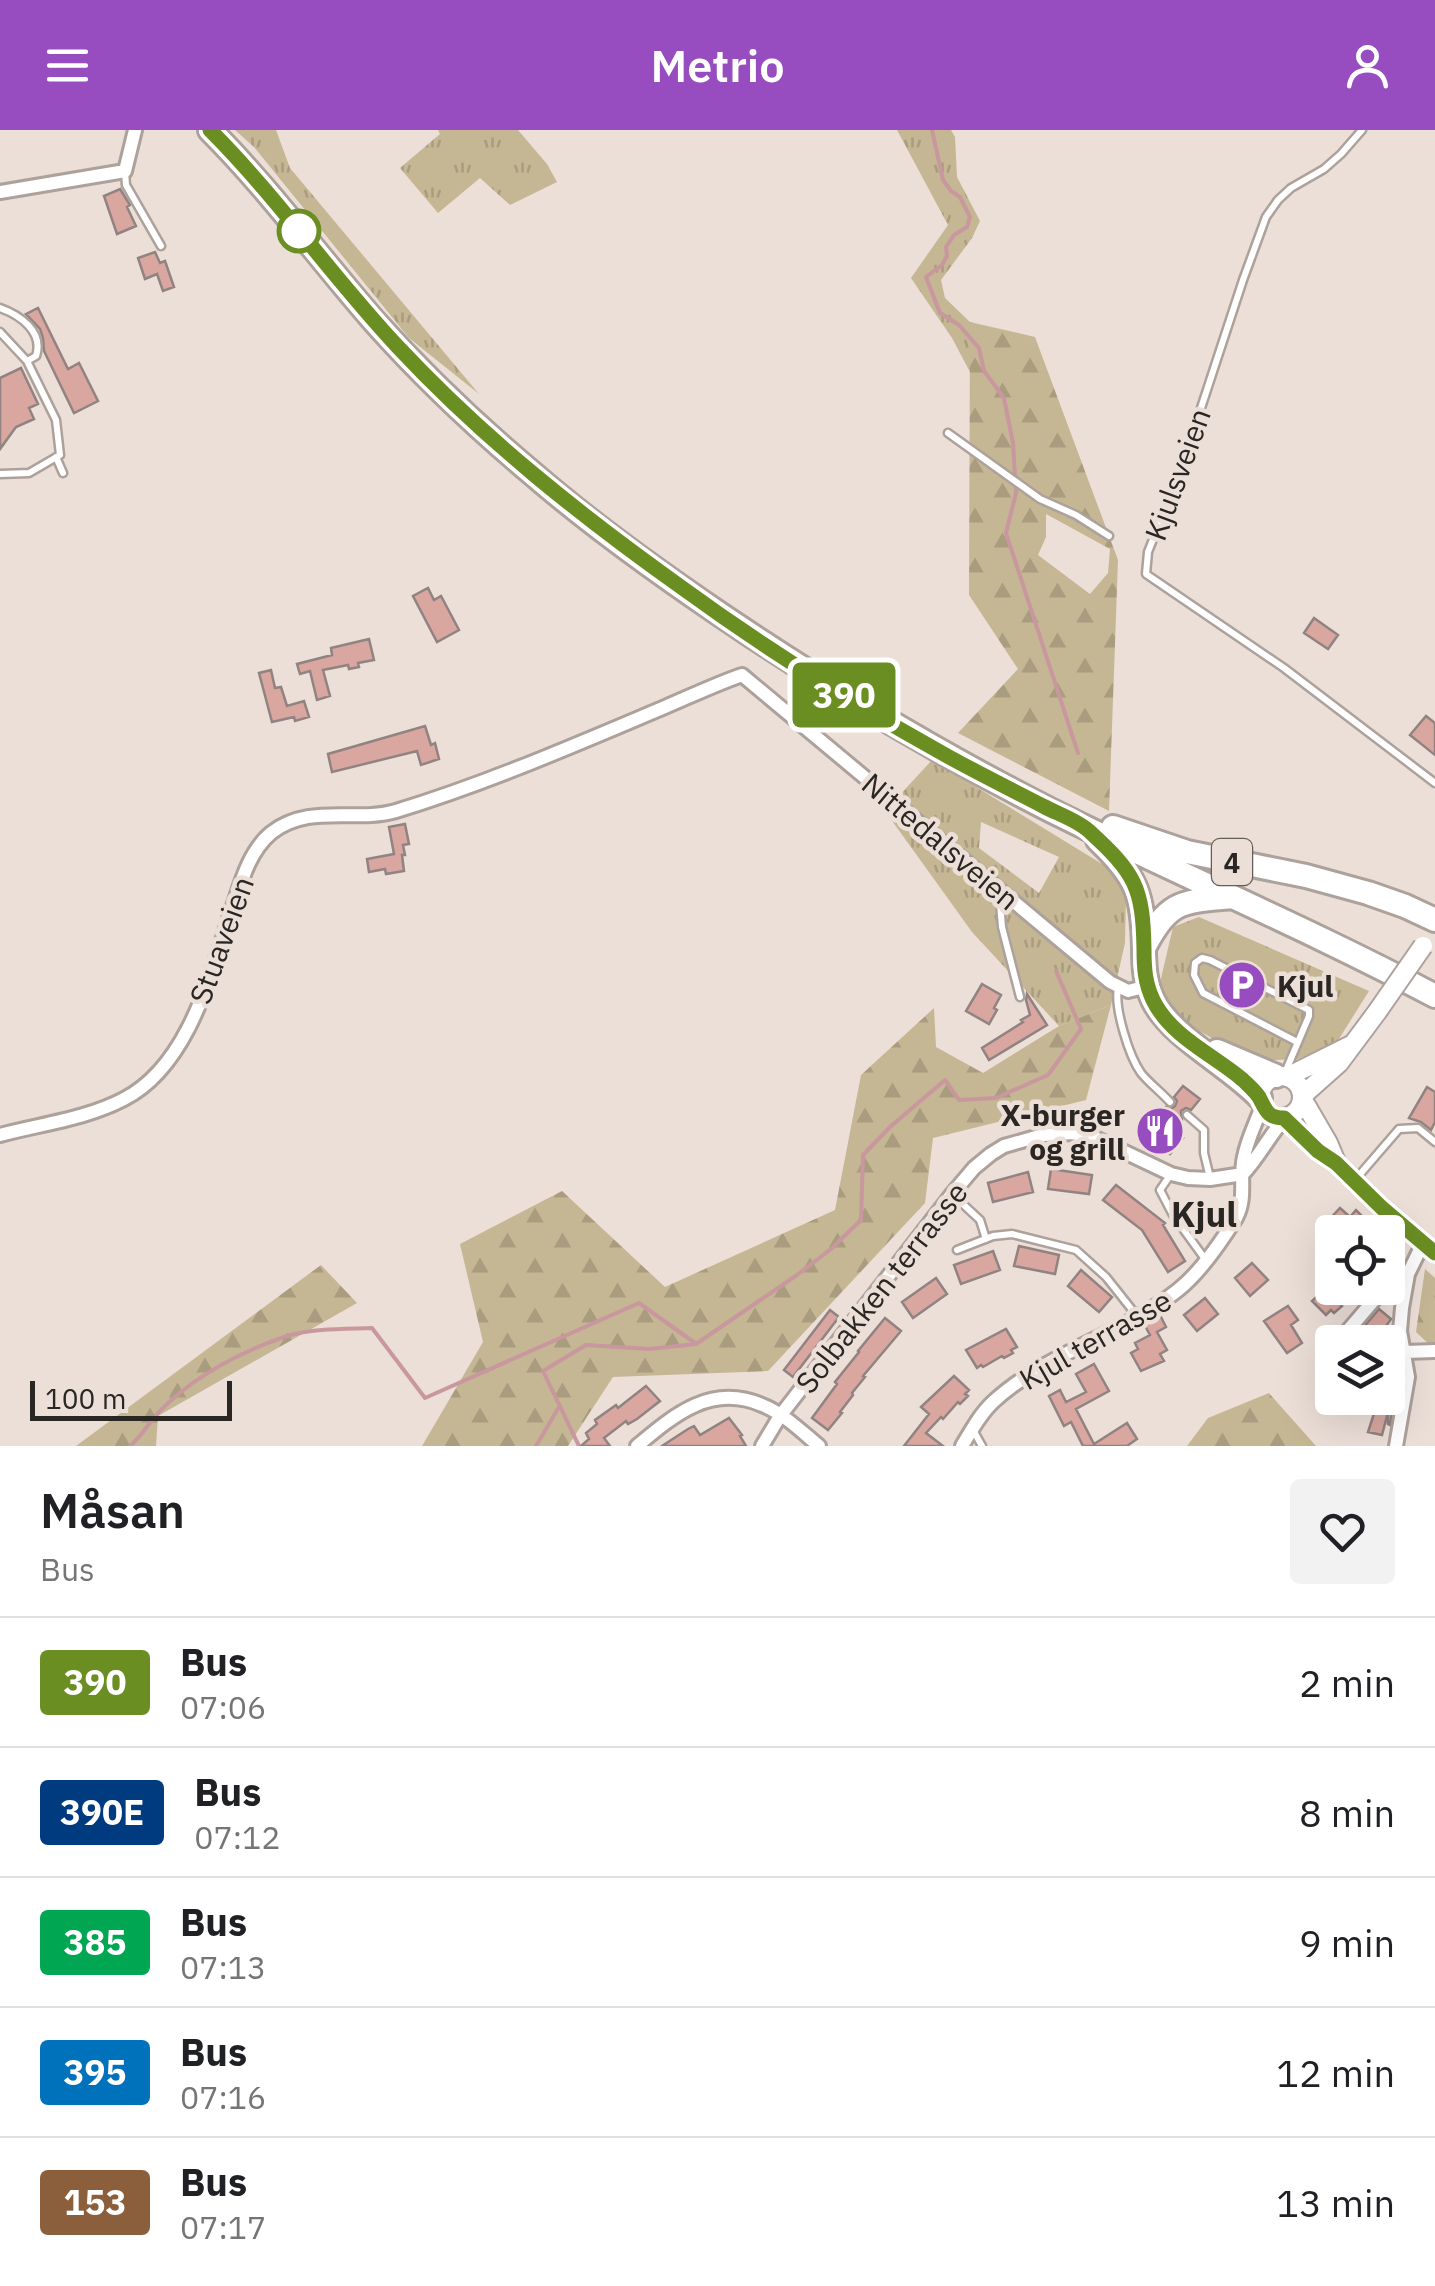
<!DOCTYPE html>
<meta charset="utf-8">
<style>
body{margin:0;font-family:"IBM Plex Sans",sans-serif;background:#f2f2f2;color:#202124;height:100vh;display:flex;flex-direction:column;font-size:38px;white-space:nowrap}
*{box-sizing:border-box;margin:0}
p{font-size:32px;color:#757577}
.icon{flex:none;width:55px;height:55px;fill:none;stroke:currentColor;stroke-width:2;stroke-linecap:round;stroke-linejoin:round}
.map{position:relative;height:1316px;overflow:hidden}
.drawer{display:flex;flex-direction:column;background:#fff;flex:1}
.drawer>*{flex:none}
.badge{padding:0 20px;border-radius:8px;font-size:35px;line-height:65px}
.buttons{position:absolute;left:1315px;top:1085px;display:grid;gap:20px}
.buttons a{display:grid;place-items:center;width:90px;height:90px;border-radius:10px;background:#fff;box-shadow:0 10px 40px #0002;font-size:50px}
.scale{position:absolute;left:30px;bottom:25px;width:202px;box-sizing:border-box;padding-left:10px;border:5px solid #2a2623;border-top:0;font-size:28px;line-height:35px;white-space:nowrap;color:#2a2623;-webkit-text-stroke:8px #ecdfd8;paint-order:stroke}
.map>.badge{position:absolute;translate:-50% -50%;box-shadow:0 0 0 5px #fff}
.round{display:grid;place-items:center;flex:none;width:105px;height:105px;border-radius:10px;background:#f2f2f2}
.head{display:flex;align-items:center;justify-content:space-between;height:170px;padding:0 40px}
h1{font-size:48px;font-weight:600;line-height:75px}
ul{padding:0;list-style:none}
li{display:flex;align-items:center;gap:30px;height:130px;padding:0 40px;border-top:2px solid #e0e0e0}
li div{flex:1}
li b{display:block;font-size:38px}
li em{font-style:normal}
li .badge{min-width:110px;font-weight:700;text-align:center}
header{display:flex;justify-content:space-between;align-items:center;height:130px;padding:0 40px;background:#974dbf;color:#fff;font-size:45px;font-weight:600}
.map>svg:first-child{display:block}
.grass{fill:url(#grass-tufts);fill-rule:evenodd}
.forest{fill:url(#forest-firs);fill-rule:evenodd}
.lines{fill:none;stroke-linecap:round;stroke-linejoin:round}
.stream{stroke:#c9979e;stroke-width:4}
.building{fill:#d9a79f;stroke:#908381;stroke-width:2.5}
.lane-casing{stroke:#ada19b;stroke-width:11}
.street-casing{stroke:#ada19b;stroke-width:18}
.secondary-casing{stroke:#ada19b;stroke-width:22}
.highway-casing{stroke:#ada19b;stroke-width:28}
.lane{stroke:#fff;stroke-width:6}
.street{stroke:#fff;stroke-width:12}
.secondary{stroke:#fff;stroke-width:18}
.highway{stroke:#fff;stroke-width:22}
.secondary-bridge-casing{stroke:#ada19b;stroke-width:22;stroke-linecap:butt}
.secondary-bridge{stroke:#fff;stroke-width:18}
.line-casing{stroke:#fff;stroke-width:22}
.line{stroke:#6b8e23;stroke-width:15}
.stop-dot{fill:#fff;stroke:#6b8e23;stroke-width:5}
.labels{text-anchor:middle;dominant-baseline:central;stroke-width:9;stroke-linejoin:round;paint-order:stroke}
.shield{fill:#ecdfd8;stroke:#645e59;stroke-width:2.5}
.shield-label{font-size:28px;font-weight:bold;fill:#2a2623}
.street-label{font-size:30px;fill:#2a2623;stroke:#ecdfd8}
.poi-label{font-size:30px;font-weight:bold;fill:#2a2623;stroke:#ecdfd8;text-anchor:start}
.quarter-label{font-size:35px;font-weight:bold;fill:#2a2623;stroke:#ecdfd8}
</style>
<header><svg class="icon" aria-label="menu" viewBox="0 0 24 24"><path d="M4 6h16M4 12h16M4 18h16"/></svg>Metrio<svg class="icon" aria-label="person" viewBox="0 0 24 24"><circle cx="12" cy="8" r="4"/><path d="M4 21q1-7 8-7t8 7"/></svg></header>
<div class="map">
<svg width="1435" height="1316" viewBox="0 0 1435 1316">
<defs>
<pattern id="grass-tufts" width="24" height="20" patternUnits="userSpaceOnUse" patternTransform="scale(2.5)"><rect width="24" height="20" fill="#c5b694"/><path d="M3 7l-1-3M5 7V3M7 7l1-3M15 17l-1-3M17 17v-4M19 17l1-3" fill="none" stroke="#a99c7f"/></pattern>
<pattern id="forest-firs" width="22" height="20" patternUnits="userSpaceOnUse" patternTransform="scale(2.5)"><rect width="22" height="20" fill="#c5b694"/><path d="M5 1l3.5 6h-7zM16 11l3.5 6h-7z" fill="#a99c7f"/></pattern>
</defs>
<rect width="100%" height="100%" fill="#ecdfd8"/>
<path class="grass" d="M235,0H276L290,38L479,264L409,208L254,17Z
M438,0H518L547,34L557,52L510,75L480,48L438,83L400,38L440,4Z
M897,0H951L955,7L957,47L980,91L972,108L941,150L945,168L970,192V242L952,208L911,148L948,95Z
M932,630L1107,737L1126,764L1125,813L1111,875L1059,896L972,802L885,681ZM981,692L1059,727L1039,763L979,718Z
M1199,787L1369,861L1337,912L1298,929L1255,931L1182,892L1159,857L1173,797Z"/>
<path class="forest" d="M970,192L1035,207L1118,430L1109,681L958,603L1018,539L969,465ZM1046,384L1110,419L1108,443L1090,464L1038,425L1046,407Z
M1111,875L1086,970L933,1008L925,1073L768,1241L613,1247L568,1316H422L483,1212L460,1114L562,1061L665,1157L835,1080L861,945L934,878L936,917L983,943L1059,896Z
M321,1135L357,1173L158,1286L156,1316H76Z
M1425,1139L1435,1148V1220L1416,1202Z
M1269,1263L1316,1316H1187L1208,1288Z"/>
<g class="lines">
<path class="stream" d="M932,0L943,50L951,61L960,67L970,87L967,97L954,105L946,117L947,126L942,135L926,147L940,183L959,195L979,218L984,241L1004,268L1013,313L1016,363L1006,403L1078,623
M130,1316C144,1304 152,1287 166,1275C198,1244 245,1220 287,1206C314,1198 344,1199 372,1198L425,1268L639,1173L695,1213
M536,1316L559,1277
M579,1316L543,1241L586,1215L649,1219L696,1214L797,1145L831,1119L861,1090L863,1025L890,997L945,950L959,970L996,968L1048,945L1081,899L1056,841"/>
</g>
<path class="building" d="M120,59L130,75L127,77L136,96L117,104L104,66Z
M155,122L160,133L165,131L174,157L163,161L157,144L145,149L138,128Z
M38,178L68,239L79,233L98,271L74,283L44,221L43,208L40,199L26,184Z
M21,238L38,274L29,278L34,289L16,297L0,319V248Z
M428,458L434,470L441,466L459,500L437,512L413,466Z
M1314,488L1338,505L1328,519L1304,503Z
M369,509L374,530L358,533L359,537L349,539L348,535L323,540L330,566L317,570L310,541L300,544L297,534L332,525L331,518Z
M271,540L275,558L281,557L287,576L304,571L309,587L295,591L294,587L272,592L259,543Z
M1426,586L1435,593V625L1410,605Z
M425,596L431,615L435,613L439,629L421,635L417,621L332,642L328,624Z
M405,694L409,714L403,715L405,725H402L404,741L386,744L385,739L369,742L367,729L394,724L389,697Z
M982,854L1001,865L994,878L997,880L989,894L966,881Z
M1027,864L1047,895L989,930L982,918L1023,892L1021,890L1030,885L1026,870Z
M1183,956L1200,969L1191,980L1186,978L1181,981L1182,990L1174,1000L1183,1008L1170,1024L1147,1005L1166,977L1171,979L1175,976L1177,971L1174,967Z
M1427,957L1435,962V992L1431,1000L1421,992L1409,988Z
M1051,1039L1092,1045L1089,1064L1048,1059Z
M1028,1042L1033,1062L993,1072L988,1053Z
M1116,1055L1165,1093L1163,1095L1185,1131L1168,1142L1142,1100L1103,1070Z
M1340,1078L1350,1087L1356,1080L1368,1092L1359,1102H1328L1333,1097L1327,1092Z
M1019,1116L1059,1125L1055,1144L1014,1136Z
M993,1121L1000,1140L961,1154L954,1135Z
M1252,1133L1268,1150L1250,1166L1235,1148Z
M1081,1140L1112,1167L1099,1182L1068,1156Z
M936,1148L947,1164L913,1188L902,1172Z
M1330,1154L1343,1168L1339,1172L1342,1176L1334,1183L1331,1180L1326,1185L1312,1171Z
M1205,1168L1218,1184L1197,1201L1184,1185Z
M1288,1176L1298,1190L1291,1195L1302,1213L1287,1223L1264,1191Z
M1379,1179L1391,1189L1384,1199L1387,1202L1377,1212H1351Z
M830,1180L839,1187L793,1247L784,1240Z
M1160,1185L1166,1197L1157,1202L1167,1220L1160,1224L1164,1231L1141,1241L1131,1223L1138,1219L1135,1213L1150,1205L1144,1194Z
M885,1188L901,1201L863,1246L865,1247L852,1263L853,1265L840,1282L842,1283L828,1300L812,1288L837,1254L835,1252L859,1222L858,1221Z
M1006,1199L1017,1217L1011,1220L1013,1223L1004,1228L1002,1226L983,1237L981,1235L977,1238L966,1220Z
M1094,1234L1109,1261L1076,1279L1094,1314L1127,1293L1137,1309L1127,1316H1083L1071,1292L1064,1296L1049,1266L1060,1260L1066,1272L1086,1262L1076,1244Z
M954,1246L969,1260L965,1264L968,1266L960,1274L958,1272L943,1289L941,1287L926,1303L943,1316H904L929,1284L921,1277Z
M646,1256L660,1271L637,1289L628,1294L626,1291L604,1308L610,1316H581L589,1309L586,1303L597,1294L595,1290L616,1275L618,1278Z
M1388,1261L1395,1262L1390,1295L1388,1294V1282L1382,1305L1368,1302L1379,1268H1388Z
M729,1288L742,1305L740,1306L746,1316H662L688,1299L694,1296L700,1305Z"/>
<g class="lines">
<g class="lane-casing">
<path id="lane" d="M1362,0L1341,24L1324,39L1291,58L1278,70L1266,87L1243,150L1180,342L1148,422L1146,444L1284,538L1435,653
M125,42L126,55L161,116
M0,178C20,185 44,202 36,226L27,231
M0,202L27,231L56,290L60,325L29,343L0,344
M948,303L1040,369L1076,385L1109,406
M56,327L63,343
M999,761L1002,797L1020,867
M1118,858C1114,878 1129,926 1141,943C1149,953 1161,962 1170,972
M1284,945L1309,886V880L1210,830L1202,828L1195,833L1194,845L1203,863L1297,912
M1187,985L1204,1000V1023L1210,1048
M1171,1044L1160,1060L1173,1085L1205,1129
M1355,1050L1399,999L1418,998L1435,1012
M952,1064L980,1090L986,1109
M957,1120L993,1106L1012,1104L1076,1120L1106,1147L1137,1186
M973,1300L982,1316"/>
</g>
<g class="street-casing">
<path id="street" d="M0,62L125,41L135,0
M0,1005C41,994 86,989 124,969C188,936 210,846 231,783C240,756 248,722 271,703C309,673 355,693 396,681C488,653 577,614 665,577C691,566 716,554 742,545L1110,852L1128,861L1148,856
M1243,1044C1259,1027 1269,1006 1285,988
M1338,1212L1381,1162L1408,1144
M1331,1222L1332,1220
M1405,1222L1435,1221
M637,1316C674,1285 711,1253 762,1275C783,1283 802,1302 819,1316
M762,1316L780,1286L952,1064L974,1038L991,1024L1004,1016L1043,1005L1072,1003L1093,1007L1171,1044L1188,1048L1210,1049L1243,1044
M962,1316C971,1301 980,1284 993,1272C1047,1222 1122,1205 1178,1160C1201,1142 1221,1112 1236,1088C1247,1068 1239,1047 1244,1027C1247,1010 1256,993 1262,976
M1396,1316L1408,1247L1400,1201L1402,1178L1408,1144L1423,1113"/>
</g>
<g class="secondary-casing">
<path id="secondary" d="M1260 967a21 21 0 1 1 42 0a21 21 0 1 1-42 0Z
M1287,947L1351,915
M1303,965L1339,933L1377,882
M1303,970L1328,1013L1336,1032
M1285,988L1318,1021L1336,1033L1382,1078L1435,1123"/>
</g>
<g class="highway-casing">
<path id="highway" d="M210,0C269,59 319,128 374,191C423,246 477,297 533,344C600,402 674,454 748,503C845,567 946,627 1050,680C1178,744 1309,799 1435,866
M1113,697L1187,722L1306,746L1368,763L1405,776L1435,790
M1098,710C1137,747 1143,764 1144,818C1144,837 1145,853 1153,870C1171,907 1230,936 1260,968
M1144,818C1169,769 1182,772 1233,767
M1217,921L1276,946"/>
</g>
<use href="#lane" class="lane"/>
<use href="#street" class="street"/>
<use href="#secondary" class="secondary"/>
<use href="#highway" class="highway"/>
<g class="secondary-bridge-casing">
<path id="secondary-bridge" d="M1377,882L1423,816"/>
</g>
<use href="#secondary-bridge" class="secondary-bridge"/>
</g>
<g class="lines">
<g class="line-casing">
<path id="line" d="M210,0C278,68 333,148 398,217C483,308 580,385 681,457C766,519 857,576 949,627C980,644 1012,660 1043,676C1058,684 1077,690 1089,701C1135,743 1143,757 1144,819C1144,838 1145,853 1153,870C1171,907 1214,925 1243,950C1248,955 1255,961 1259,967C1266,980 1267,988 1284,988L1318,1021L1336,1033L1382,1078L1435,1123"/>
</g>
<use href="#line" class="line"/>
</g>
<defs>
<g id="parking-disc" transform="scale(2.5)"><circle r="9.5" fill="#974dbf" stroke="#ecdfd8"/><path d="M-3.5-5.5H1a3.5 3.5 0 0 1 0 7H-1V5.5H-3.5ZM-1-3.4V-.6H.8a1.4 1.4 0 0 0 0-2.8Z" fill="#fff"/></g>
<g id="restaurant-disc" transform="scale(2.5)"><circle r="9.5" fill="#974dbf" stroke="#ecdfd8"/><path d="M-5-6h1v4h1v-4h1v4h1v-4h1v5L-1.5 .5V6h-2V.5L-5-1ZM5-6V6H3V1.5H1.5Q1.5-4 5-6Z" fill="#fff"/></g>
</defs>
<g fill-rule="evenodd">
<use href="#parking-disc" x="1242" y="855"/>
<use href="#restaurant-disc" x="1160" y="1001"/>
</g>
<circle class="stop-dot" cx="299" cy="101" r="20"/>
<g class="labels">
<rect class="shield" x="1212" y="709" width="40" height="46" rx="8"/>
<g class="shield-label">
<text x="1232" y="732">4</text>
</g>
<g class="street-label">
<text transform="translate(1177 344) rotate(-70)">Kjulsveien</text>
<text transform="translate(941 711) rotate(40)">Nittedalsveien</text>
<text transform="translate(221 810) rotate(-70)">Stuaveien</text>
<text transform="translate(881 1157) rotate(-52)">Solbakken terrasse</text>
<text transform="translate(1095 1209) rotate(-30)">Kjul terrasse</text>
</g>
<g class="poi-label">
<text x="1277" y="855">Kjul</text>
<text x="1125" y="984" text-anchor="end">X-burger<tspan x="1125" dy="34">og grill</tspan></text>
</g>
<g class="quarter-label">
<text x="1204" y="1084">Kjul</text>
</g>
</g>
</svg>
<div class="buttons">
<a><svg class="icon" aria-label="locate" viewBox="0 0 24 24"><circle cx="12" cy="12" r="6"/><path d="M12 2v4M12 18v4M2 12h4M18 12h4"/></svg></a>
<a><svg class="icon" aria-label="layers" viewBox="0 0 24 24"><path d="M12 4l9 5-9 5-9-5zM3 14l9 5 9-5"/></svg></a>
</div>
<div class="scale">100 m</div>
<b class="badge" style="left:844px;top:565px;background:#6b8e23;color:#fff">390</b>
</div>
<section class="drawer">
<div class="head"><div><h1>Måsan</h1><p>Bus</p></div><a class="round"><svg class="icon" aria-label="heart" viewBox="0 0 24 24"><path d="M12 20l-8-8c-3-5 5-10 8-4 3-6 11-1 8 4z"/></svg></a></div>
<ul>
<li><span class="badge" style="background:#6b8e23;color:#fff">390</span><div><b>Bus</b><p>07:06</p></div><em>2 min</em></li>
<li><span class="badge" style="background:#003b80;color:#fff">390E</span><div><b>Bus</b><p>07:12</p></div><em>8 min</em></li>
<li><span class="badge" style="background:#00a651;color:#fff">385</span><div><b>Bus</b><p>07:13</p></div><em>9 min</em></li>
<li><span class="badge" style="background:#0072bc;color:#fff">395</span><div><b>Bus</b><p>07:16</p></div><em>12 min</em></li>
<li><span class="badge" style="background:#8b5e3c;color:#fff">153</span><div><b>Bus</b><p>07:17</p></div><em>13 min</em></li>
</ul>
</section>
